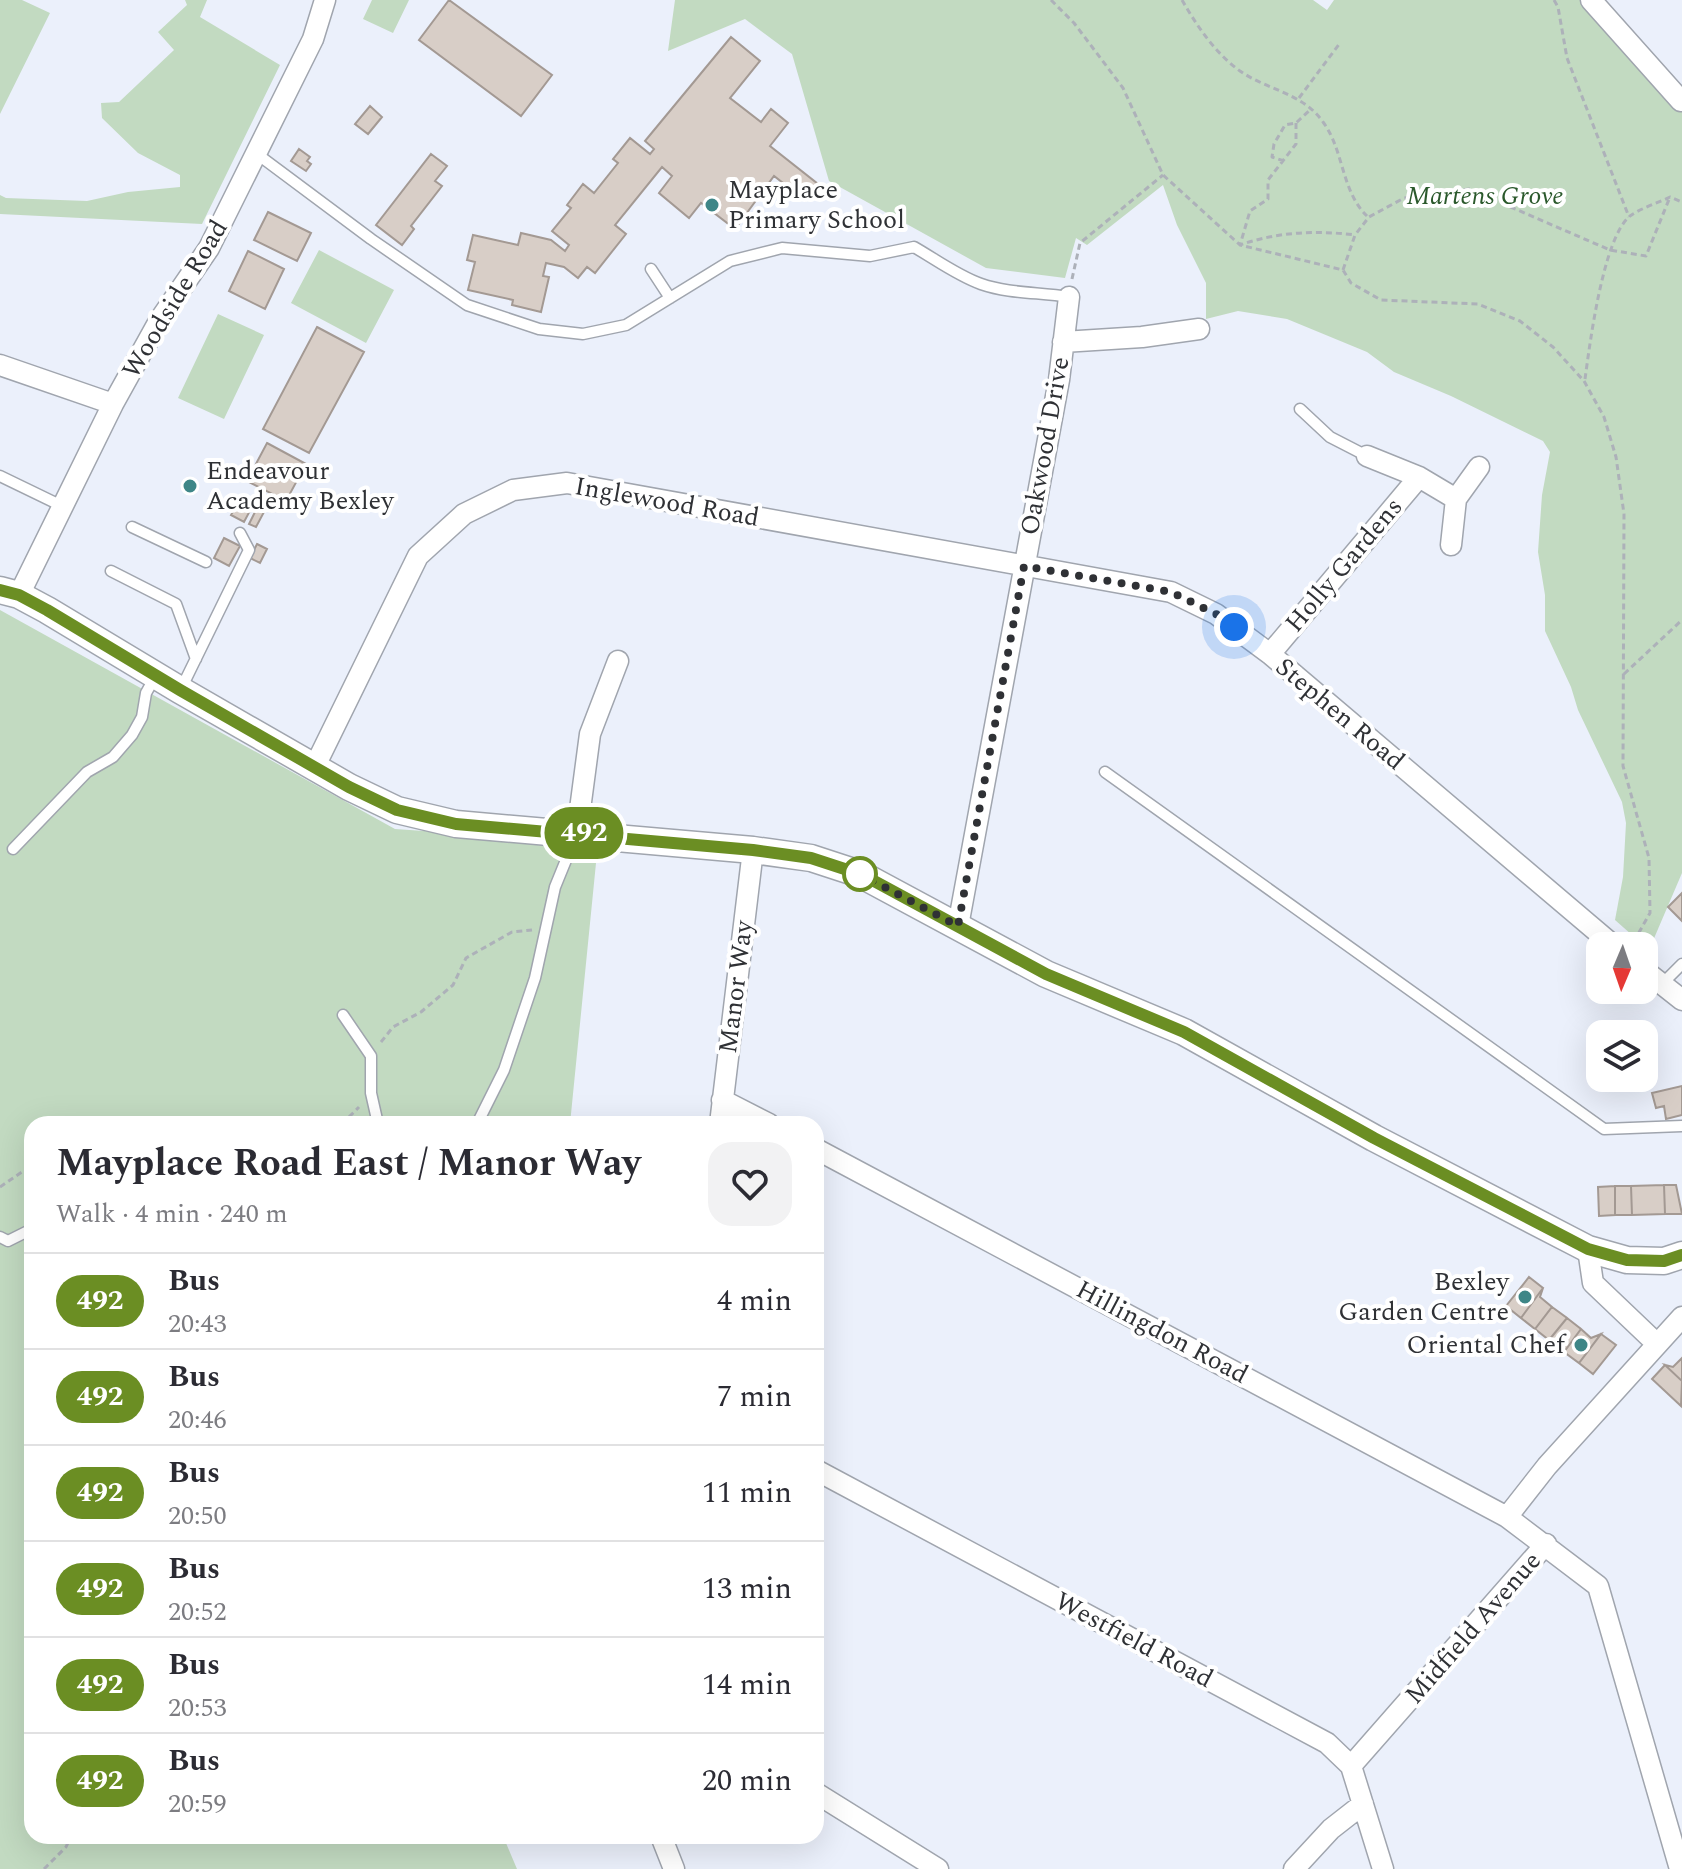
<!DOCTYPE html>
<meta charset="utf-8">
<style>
body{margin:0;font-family:Spectral,serif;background:#f2f2f3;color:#2b2b33;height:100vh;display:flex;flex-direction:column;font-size:30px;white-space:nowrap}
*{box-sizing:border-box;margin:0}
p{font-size:26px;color:#7c7c81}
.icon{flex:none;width:44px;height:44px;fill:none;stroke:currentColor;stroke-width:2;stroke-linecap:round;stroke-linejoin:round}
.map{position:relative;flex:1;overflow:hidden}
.sheet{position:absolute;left:24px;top:1116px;width:800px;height:728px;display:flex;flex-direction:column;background:#fff;border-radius:24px;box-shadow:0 8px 32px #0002}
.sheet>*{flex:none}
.badge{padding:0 16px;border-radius:26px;font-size:28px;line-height:52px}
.needle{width:52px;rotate:182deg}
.buttons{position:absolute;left:1586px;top:932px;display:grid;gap:16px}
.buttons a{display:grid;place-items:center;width:72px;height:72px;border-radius:16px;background:#fff;box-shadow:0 8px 32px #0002;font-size:40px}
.you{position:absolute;width:40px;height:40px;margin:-20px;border:6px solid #fff;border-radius:50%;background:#1a73e8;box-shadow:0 0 0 12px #1a73e833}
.map>.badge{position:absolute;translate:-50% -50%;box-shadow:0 0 0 4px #fff}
.round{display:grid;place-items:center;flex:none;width:84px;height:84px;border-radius:24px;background:#f2f2f3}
.overview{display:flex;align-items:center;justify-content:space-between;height:136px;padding:0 32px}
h1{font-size:38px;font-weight:700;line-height:60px}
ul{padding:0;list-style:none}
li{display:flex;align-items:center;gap:24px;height:96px;padding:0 32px;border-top:2px solid #e1e1e2}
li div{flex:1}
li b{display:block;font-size:30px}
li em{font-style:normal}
li .badge{min-width:88px;font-weight:700;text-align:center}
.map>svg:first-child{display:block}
.green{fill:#c2dac1}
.building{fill:#d8cec7;stroke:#a39993;stroke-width:2}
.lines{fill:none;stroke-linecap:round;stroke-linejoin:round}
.service-casing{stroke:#a0a5ae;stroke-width:13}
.minor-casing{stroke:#a0a5ae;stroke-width:23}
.tertiary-casing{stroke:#a0a5ae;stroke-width:29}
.path{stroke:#adb1b9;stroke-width:3;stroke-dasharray:6 4;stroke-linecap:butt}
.service{stroke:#fff;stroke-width:10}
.minor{stroke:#fff;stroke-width:20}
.tertiary{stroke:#fff;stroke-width:26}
.line-casing{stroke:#fff;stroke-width:18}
.line{stroke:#6b8e23;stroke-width:12}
.walk{stroke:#2f3135;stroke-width:8;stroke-dasharray:0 14.4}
.poi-dot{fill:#3e8687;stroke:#fff;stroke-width:3}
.stop-dot{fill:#fff;stroke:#6b8e23;stroke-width:4}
.labels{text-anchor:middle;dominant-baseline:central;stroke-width:8;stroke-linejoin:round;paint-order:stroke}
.poi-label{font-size:26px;fill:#2f3135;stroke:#fff;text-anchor:start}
.park-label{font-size:26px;font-style:italic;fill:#2b592c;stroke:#fff}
.street-label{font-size:26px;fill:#2f3135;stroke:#fff}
</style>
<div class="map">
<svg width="1682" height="1869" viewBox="0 0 1682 1869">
<rect width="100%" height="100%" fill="#ebf0fb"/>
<path class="green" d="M0,0H22L50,13L0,114Z
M185,0H207L200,17L280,65L202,224L0,214V195L6,198L87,201L128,192L180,187V175L138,153L102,118L101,103L119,102L174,50L158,32L187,5Z
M372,0H409L393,33L363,19Z
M675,0H1313L1327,10L1334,0H1587L1682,101V873L1649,950L1615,920L1623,877L1626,823L1622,802L1578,710L1571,687L1545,631V595L1538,552L1542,495L1550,452L1543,441L1451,396L1394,372L1367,352L1287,319L1238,311L1206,319V283L1177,225L1163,185L1087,245L1076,238L1065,278L986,268L829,181L792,54L745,19L668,51Z
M319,250L394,290L366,343L291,303Z
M218,314L264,335L224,419L178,398Z
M0,610L395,829L598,843L570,1124H32V1836H503L517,1869H0Z"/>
<path class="building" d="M449,0L552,75L521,116L419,40Z
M731,37L760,61L730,98L761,122L771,109L788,123L770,146L818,184L805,200L774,176L735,229L701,203L689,218L659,193L672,176L662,167L615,225L626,234L595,273L587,267L578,278L564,267L546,263L543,276L549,277L541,312L512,305L513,300L468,290L475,262L467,260L473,235L518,245L521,233L551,240L565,251L569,245L552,231L571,208L567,205L583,184L594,193L618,163L613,159L630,138L650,154L654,149L645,141Z
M370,106L382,117L368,134L355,124Z
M299,149L310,157L307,161L311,164L306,171L291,161Z
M431,154L447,166L435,181L442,186L411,226L414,229L402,245L376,225Z
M268,212L311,233L297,261L254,240Z
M248,251L284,269L265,309L229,291Z
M317,327L364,352L309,453L263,429Z
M267,443L306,464L286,501L247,481Z
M241,498L253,505L244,522L231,515Z
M257,508L264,512L256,527L249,524Z
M224,538L240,546L229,566L214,558Z
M257,544L267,549L260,563L250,558Z
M1682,893V921L1668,907Z
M1682,1086V1115L1666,1119L1664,1106L1656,1108L1652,1093Z
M1664,1185L1665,1214L1632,1215L1631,1186Z
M1664,1185H1676L1682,1214H1665Z
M1615,1186V1215L1599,1216L1598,1187Z
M1615,1186H1631L1632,1215H1615Z
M1529,1277L1543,1288L1521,1318L1506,1306Z
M1543,1288L1540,1297L1552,1307L1535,1329L1521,1318Z
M1552,1307L1567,1318L1549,1340L1535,1329Z
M1567,1318L1581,1329L1564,1352L1549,1340Z
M1581,1329L1591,1338L1601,1334L1579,1363L1564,1352Z
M1601,1334L1616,1345L1593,1374L1579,1363Z
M1682,1358V1381L1665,1365L1673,1367Z
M1665,1365L1682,1381L1681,1406L1652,1379Z"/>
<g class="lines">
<g class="service-casing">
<path id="service" d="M257,154L371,239L467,305L539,329L583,334L626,325L730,261L782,248L870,256L914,247C935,259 958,276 981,284C1010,294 1040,292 1069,297
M651,269L670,298
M1300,409L1330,437L1367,456
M0,476L62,506
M132,527L206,562
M111,571L176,604L196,659
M181,689L249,550L240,533
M1105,772L1604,1129L1682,1126
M13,849L87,772L113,757L132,735L142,717L146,693L155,677
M1662,984L1682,964
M343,1015L371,1056V1093L378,1124
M477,1124L504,1070L535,978L555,887L575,838
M0,1237L8,1241L32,1229"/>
</g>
<g class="minor-casing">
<path id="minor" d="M1591,0L1681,101
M1063,342L1142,337L1199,329
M0,365L113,404
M1367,456L1419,477L1456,499L1451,545
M1456,499L1479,467
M19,595L113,404L159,321L209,248L313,39L325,0
M1270,654L1419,477
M315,766L418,556L464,514L513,490L567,483L1171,592L1216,614L1270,654L1614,946
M577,832L590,734L618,661
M958,926L1059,380L1069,297
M1644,970L1682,1000
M722,1100L769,1124
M720,1124L753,850
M816,1149L1507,1517L1598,1586L1680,1869
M1588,1249L1593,1283L1657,1344
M816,1470L1327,1743L1351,1766L1383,1869
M1507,1517L1547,1466L1682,1317
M1351,1766L1546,1544
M816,1793L938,1869
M661,1836L674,1869
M1294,1869L1331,1829L1363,1804"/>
</g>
<g class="tertiary-casing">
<path id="tertiary" d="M0,590L19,595L47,610L180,690L349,787L397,810L456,824L753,850L811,858L860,874L1046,974L1184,1032L1374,1138L1588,1249L1627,1260L1664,1261L1682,1255"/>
</g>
<path class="path" d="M1051,0L1074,23L1123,88L1163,175L1240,245L1343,270L1351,283L1381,300L1478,304L1520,321L1553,347L1584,381L1604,417L1616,457L1624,514L1623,766L1649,858L1650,913L1633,943
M1182,0C1197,26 1215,53 1240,71C1267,90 1303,93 1323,122C1344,150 1341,191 1367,216
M1554,0L1558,7L1567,58L1629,217
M1299,98L1340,43
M1296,123V144L1268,180V199L1250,211L1240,245C1277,232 1316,230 1355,235
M1284,161L1272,157L1274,144L1285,125L1296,123L1311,109
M1343,270L1355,235L1369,217L1404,198L1469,189L1610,250L1646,256L1670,197
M1072,279L1080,243L1163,175
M1585,379C1590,343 1603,238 1630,216C1641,208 1658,203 1670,197L1682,202
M1624,674L1682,620
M381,1042L393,1027L421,1012L453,985L466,958L512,932L532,930
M342,1124L359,1107
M0,1187L32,1165
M44,1869L66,1847L71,1836"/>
<use href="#service" class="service"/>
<use href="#minor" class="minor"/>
<use href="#tertiary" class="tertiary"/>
</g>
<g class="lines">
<g class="line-casing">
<path id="line" d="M0,590L19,595L47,610L180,690L349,787L397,810L456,824L753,850L811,858L863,875L1046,974L1184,1032L1374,1138L1588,1249L1627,1260L1664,1261L1682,1255"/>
</g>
<use href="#line" class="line"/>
<path class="walk" d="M860,874L958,926L1024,566L1171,592L1216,614L1234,627"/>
</g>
<g class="poi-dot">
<circle cx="712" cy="205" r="8"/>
<circle cx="190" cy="486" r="8"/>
<circle cx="1525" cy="1297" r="8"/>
<circle cx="1581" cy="1345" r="8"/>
</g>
<circle class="stop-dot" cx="860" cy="874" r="16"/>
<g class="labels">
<g class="poi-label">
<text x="728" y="190">Mayplace<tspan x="728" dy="30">Primary School</tspan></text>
<text x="206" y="471">Endeavour<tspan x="206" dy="30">Academy Bexley</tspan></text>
<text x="1509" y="1282" text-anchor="end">Bexley<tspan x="1509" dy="30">Garden Centre</tspan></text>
<text x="1565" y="1345" text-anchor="end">Oriental Chef</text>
</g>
<g class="park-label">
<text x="1485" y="196">Martens Grove</text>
</g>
<g class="street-label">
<text transform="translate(175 299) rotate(-59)">Woodside Road</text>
<text transform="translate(1045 446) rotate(-80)">Oakwood Drive</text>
<text transform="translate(667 502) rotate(10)">Inglewood Road</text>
<text transform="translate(1344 565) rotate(-50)">Holly Gardens</text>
<text transform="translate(1340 714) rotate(40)">Stephen Road</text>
<text transform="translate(736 987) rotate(-83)">Manor Way</text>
<text transform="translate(1162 1332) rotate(28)">Hillingdon Road</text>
<text transform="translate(1473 1628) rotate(-49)">Midfield Avenue</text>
<text transform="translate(1134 1640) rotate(28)">Westfield Road</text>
</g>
</g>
</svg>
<div class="buttons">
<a><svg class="needle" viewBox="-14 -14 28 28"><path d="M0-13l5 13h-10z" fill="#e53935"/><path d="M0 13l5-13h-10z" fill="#7c7c81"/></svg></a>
<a><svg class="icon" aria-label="layers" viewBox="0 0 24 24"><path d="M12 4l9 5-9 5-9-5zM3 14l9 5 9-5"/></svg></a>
</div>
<div class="you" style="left:1234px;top:627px"></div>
<b class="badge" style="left:584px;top:833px;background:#6b8e23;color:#fff">492</b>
<section class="sheet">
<div class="overview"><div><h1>Mayplace Road East / Manor Way</h1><p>Walk · 4 min · 240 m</p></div><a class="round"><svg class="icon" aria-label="heart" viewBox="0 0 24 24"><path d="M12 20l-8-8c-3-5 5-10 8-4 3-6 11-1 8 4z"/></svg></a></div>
<ul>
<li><span class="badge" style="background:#6b8e23;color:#fff">492</span><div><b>Bus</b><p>20:43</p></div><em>4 min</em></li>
<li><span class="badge" style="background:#6b8e23;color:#fff">492</span><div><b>Bus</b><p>20:46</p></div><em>7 min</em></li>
<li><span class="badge" style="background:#6b8e23;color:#fff">492</span><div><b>Bus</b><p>20:50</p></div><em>11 min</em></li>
<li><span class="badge" style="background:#6b8e23;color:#fff">492</span><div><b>Bus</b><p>20:52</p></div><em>13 min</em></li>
<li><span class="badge" style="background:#6b8e23;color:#fff">492</span><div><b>Bus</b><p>20:53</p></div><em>14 min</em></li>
<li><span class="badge" style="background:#6b8e23;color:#fff">492</span><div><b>Bus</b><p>20:59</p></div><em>20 min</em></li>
</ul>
</section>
</div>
